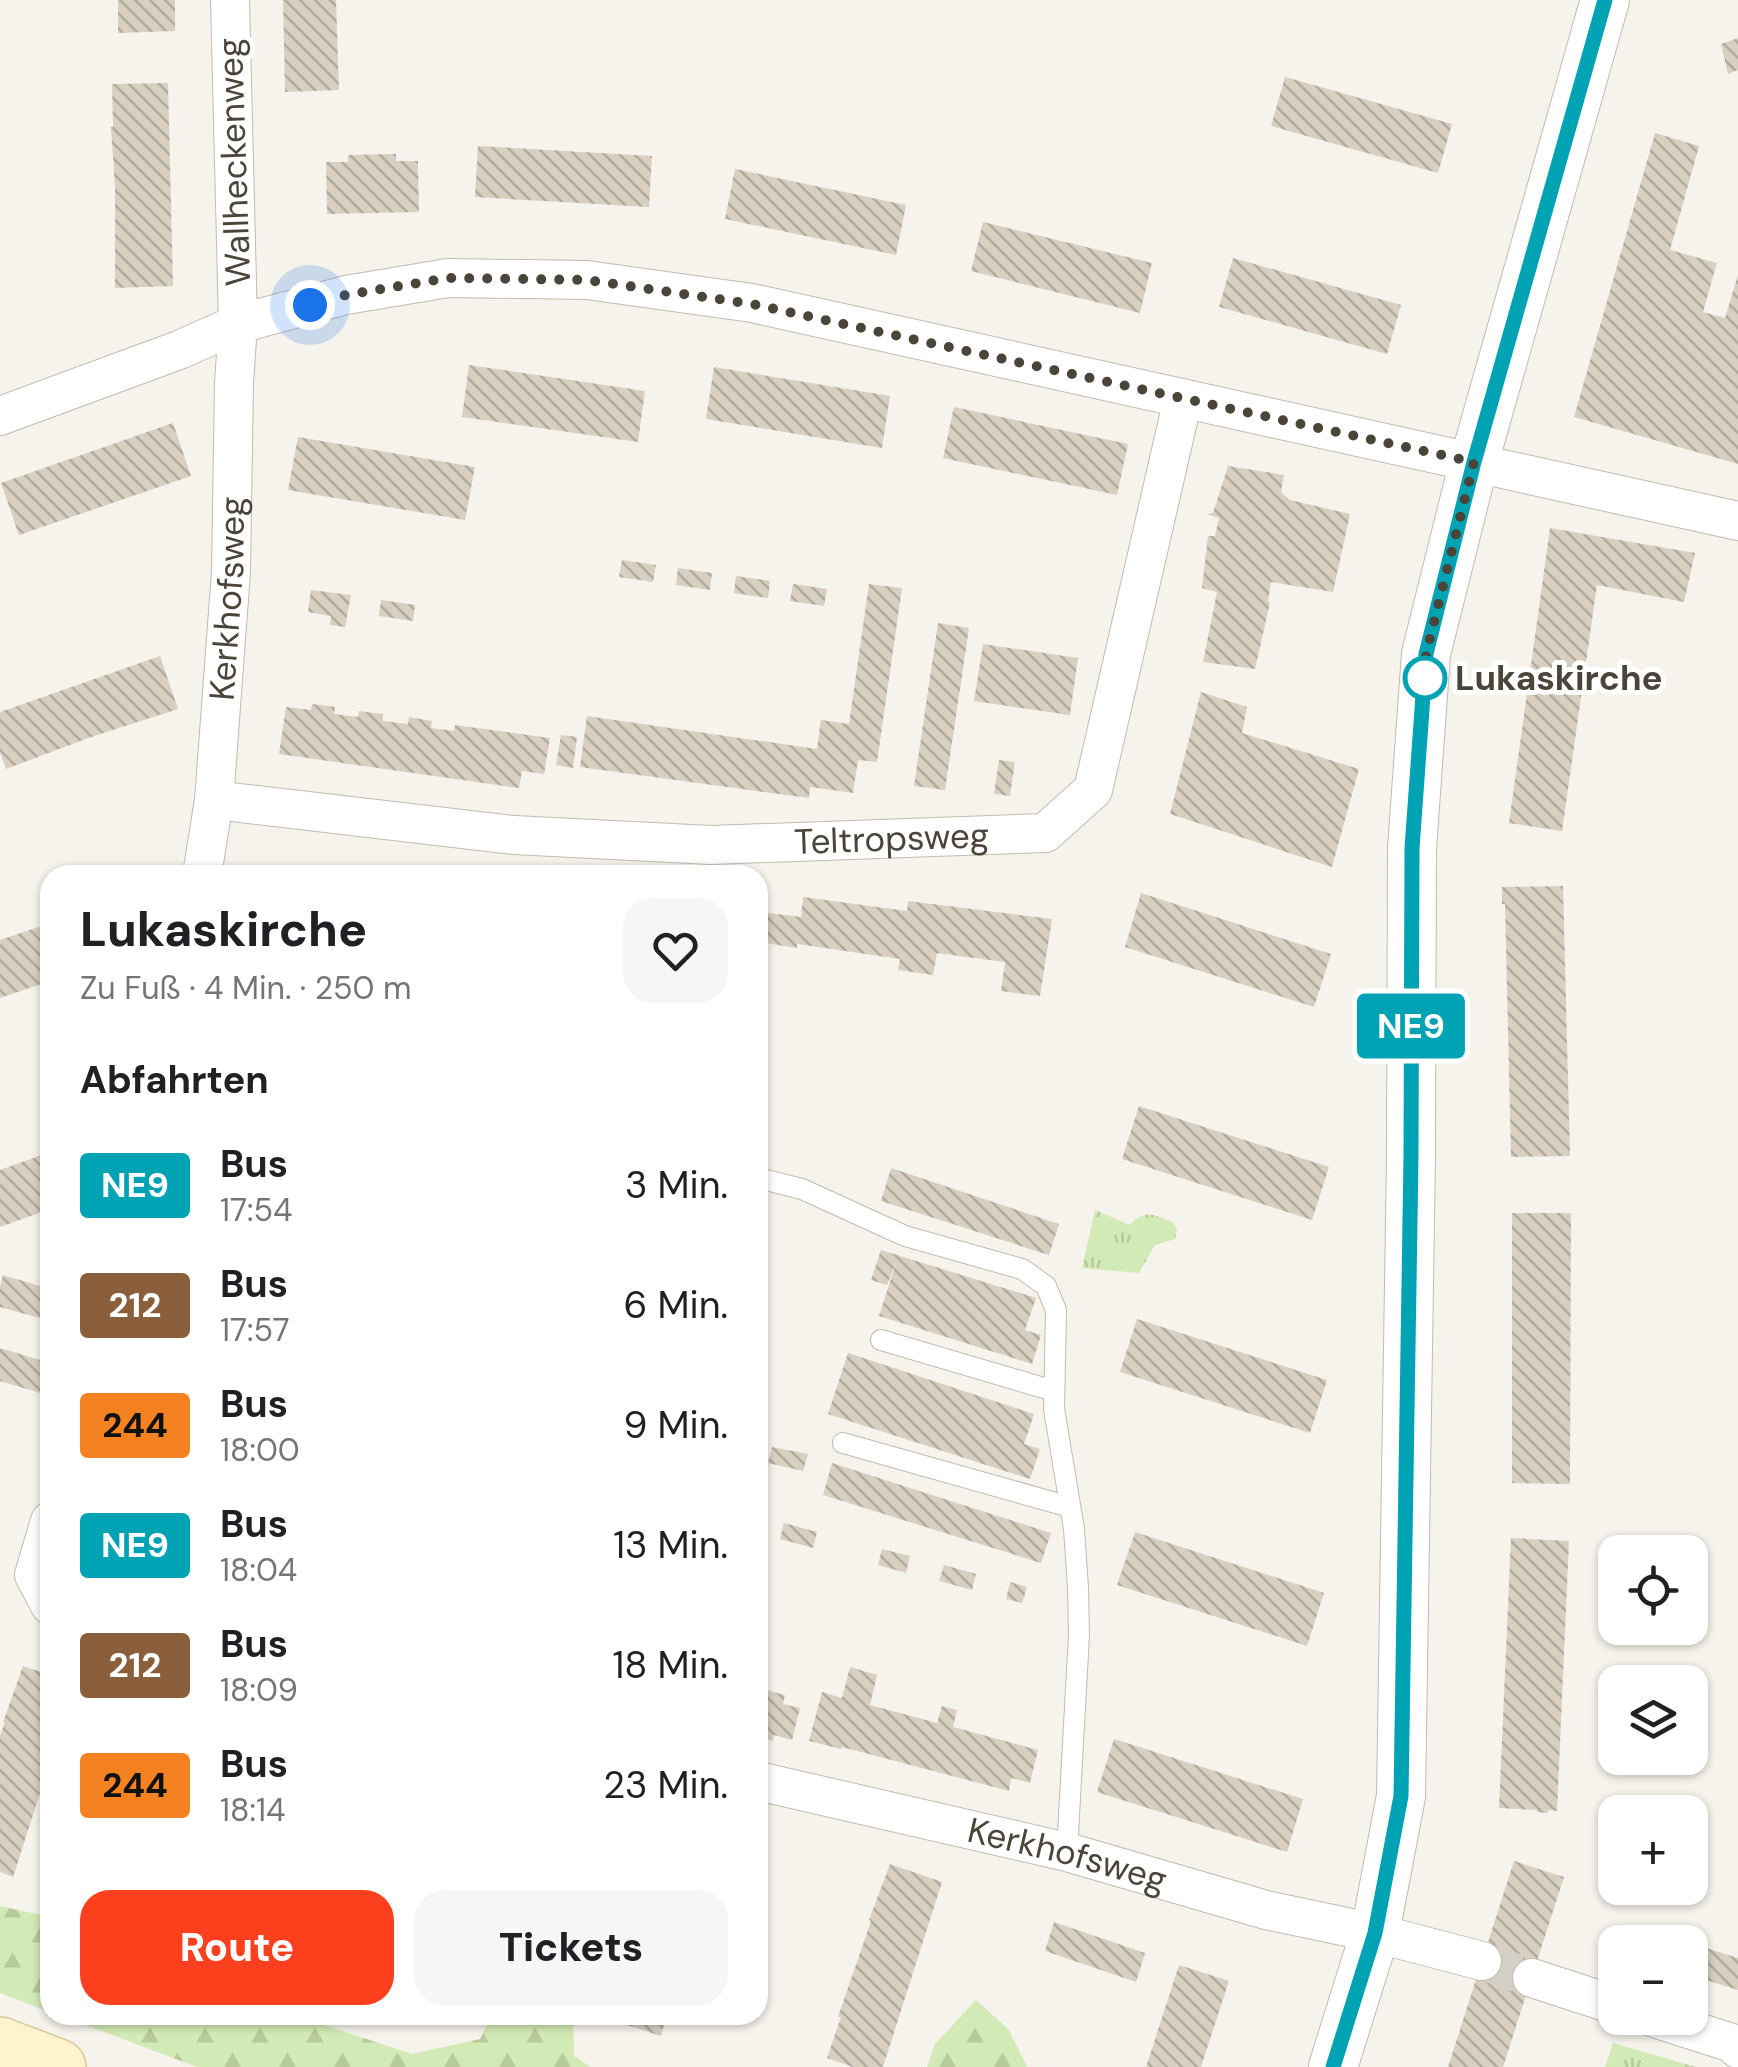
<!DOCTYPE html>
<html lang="de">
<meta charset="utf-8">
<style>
body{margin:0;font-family:"DM Sans",sans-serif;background:#f6f6f6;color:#202124;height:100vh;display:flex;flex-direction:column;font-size:38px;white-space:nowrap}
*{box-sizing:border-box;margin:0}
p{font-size:32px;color:#757577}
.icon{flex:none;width:55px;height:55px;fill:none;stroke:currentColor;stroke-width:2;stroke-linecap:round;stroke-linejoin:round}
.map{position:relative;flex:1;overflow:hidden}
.sheet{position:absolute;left:40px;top:865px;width:728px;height:1160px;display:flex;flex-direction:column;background:#fff;border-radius:30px;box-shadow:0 2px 8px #0004}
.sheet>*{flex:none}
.badge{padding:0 20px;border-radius:8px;font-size:35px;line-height:65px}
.controls{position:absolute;left:1598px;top:1535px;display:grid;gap:20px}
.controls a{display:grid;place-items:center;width:110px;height:110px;border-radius:20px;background:#fff;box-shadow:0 2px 8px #0004;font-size:50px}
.you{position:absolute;width:50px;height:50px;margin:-25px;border:8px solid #fff;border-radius:50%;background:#1a73e8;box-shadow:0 0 0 15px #1a73e833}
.map>.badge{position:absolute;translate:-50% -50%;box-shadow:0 0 0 5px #fff}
h2{padding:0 40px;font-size:38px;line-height:90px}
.round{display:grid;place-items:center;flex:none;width:105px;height:105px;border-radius:30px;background:#f6f6f6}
.headline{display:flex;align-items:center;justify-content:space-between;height:170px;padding:0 40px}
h1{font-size:48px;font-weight:800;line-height:75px}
.primary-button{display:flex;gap:20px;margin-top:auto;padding:20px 40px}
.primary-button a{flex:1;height:115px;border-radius:30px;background:#fc3f1d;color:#fff;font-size:40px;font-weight:800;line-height:115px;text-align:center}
.primary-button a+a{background:#f6f6f6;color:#202124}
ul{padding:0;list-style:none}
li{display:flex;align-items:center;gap:30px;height:120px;padding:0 40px}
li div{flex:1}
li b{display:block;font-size:38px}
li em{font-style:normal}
li .badge{min-width:110px;font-weight:700;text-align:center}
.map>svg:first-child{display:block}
.grass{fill:url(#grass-tufts)}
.forest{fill:url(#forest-firs)}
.building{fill:url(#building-back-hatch)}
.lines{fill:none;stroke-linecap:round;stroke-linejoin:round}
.minor-tunnel{stroke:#d4d0c8;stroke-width:38;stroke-dasharray:38 19;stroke-linecap:butt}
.service-casing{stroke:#c2bbae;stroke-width:22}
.minor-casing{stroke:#c2bbae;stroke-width:40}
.tertiary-casing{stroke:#c2bbae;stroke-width:50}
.secondary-casing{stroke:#d6c79b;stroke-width:58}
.service{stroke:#fff;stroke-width:20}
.minor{stroke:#fff;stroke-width:38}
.tertiary{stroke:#fff;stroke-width:48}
.secondary{stroke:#fff3cd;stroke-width:55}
.line-casing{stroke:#fff;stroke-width:22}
.line{stroke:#00a3b4;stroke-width:15}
.walk{stroke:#4b4439;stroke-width:10;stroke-dasharray:0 18}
.stop-dot{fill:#fff;stroke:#00a3b4;stroke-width:5}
.labels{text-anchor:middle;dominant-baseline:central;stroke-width:10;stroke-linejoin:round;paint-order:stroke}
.street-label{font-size:35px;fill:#4b4439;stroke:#fff}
.stop-label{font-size:35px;font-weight:bold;fill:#4b4439;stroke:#fff;text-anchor:start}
</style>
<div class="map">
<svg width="1738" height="2067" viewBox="0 0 1738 2067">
<defs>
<pattern id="grass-tufts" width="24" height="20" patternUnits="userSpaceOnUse" patternTransform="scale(2.5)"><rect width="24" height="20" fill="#d2eab5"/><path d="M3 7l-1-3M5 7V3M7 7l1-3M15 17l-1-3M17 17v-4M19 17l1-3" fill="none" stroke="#b6ca9c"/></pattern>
<pattern id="forest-firs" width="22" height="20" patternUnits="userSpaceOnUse" patternTransform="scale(2.5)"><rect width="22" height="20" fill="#d2eab5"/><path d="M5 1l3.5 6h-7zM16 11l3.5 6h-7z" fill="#b6ca9c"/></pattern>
<pattern id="building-back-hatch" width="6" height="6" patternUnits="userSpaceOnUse" patternTransform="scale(2.5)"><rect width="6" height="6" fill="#d8cfc1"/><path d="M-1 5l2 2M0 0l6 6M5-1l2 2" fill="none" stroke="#b1aa9e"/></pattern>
</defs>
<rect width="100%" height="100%" fill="#f6f3ec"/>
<path class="grass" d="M1095,1210L1130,1225C1146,1208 1154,1215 1174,1223L1177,1231L1175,1239L1155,1245L1139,1273L1082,1268Z
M1613,2043L1696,2067H1605Z"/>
<path class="forest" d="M0,1906L50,1917V2012L0,1993Z
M976,2000L1008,2029L1027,2067H927L935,2044Z
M59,2015H294L412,2054L480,2039L492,2015H573L574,2056L591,2067H197Z"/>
<path class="building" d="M118,0H175V31L118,33Z
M283,0H336L339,90L285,92Z
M1738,38V70L1728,74L1721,44Z
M1285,77L1452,124L1438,173L1271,126Z
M168,83L173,286L115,288V186L111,127H113L112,84Z
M1655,133L1699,146L1670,250L1717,263L1703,312L1725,318L1738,275V464L1574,417Z
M478,146L652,156L649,207L475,197Z
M396,154V161H418L419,212L327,214L326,162H348V155Z
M735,169L906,205L896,255L725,219Z
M983,222L1152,263L1140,313L971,271Z
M1233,258L1401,305L1387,354L1219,307Z
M469,365L645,391L638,442L462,417Z
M714,367L890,396L882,448L706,419Z
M954,407L1128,444L1117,495L943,458Z
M173,423L191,476L19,535L1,483Z
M298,437L475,467L465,520L288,490Z
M1228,466L1284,475L1281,492L1290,500L1350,514L1333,592L1271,582L1268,602L1270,603L1255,669L1203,662L1217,592L1202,588L1208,536H1215L1219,518L1206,514L1213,513Z
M1550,528L1695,553L1684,602L1597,585L1562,831L1509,823Z
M622,560L656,565L653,582L619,577Z
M678,568L712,573L710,590L676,585Z
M736,576L770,581L768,598L734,593Z
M793,584L827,589L824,606L790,601Z
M869,584L902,588L877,762L858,760L853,793L810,787L809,798L580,767L587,716L817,749L821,720L849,724Z
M311,590L351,595L345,627L330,625L331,616L308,612Z
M381,600L415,605L413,621L379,616Z
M938,623L969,628L945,790L914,786Z
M983,644L1078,658L1070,715L974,701Z
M160,656L178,709L91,737L6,769L0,752V712Z
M1201,692L1247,707L1242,733L1359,769L1332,867L1170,814Z
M312,704L335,707L334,714L358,717L359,711L383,714V721L408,724L409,717L432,721L431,728L454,731L455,725L550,738L544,774L522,771L519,788L279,754L286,707L311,710Z
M561,735L577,737L573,768L556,765Z
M999,760L1015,762L1010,796L994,794Z
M274,866L312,873L311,875H273Z
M1563,886L1570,1156L1511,1157L1505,904H1502V887Z
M1141,893L1331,954L1314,1007L1125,947Z
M803,897L907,911L908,901L1052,919L1040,996L1001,991L1005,962L937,953L933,975L898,970L900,959L797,944V948L758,942V908H762L761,912L801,917Z
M50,923V981L0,998V940Z
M1139,1106L1329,1167L1312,1220L1122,1159Z
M50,1152V1209L0,1227V1170Z
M891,1168L1059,1224L1049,1255L881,1201Z
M1512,1213H1571L1570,1484L1512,1483Z
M881,1250L1036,1298L1025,1330L1041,1335L1032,1364L879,1316L897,1260L887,1285L871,1280Z
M3,1275L50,1289V1321L0,1307V1287Z
M1137,1319L1327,1380L1310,1433L1120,1372Z
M0,1348L50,1363V1396L0,1381Z
M848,1353L1034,1414L1024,1444L1040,1449L1030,1479L828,1414Z
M772,1447L808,1454L803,1471L768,1463Z
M832,1463L1051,1533L1041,1563L823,1495Z
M784,1523L817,1532L813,1548L780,1539Z
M1135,1532L1324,1593L1307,1646L1117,1585Z
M1511,1538L1569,1541L1557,1811L1548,1810V1813L1537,1812V1810L1499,1808Z
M882,1549L910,1556L906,1573L878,1565Z
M944,1565L976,1574L972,1590L939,1581Z
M1010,1582L1027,1587L1022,1603L1006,1599Z
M23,1666L50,1675V1762L13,1877L0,1872V1736L5,1722H3Z
M850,1667L877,1675L870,1705L937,1723L942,1706L957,1710L953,1727L1038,1750L1030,1783L1011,1778L1009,1791L842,1747L841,1749L809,1741L822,1692L842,1698Z
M758,1688L785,1695L783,1704L800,1708L792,1740L774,1735L773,1741L758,1737Z
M1114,1739L1303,1799L1287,1852L1097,1792Z
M1514,1861L1564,1877L1503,2067H1448Z
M890,1864L942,1882L883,2067H853L827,2058L841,2017H838L871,1921L869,1920Z
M1054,1922L1145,1953L1136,1982L1045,1951Z
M1638,1927L1686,1942H1633Z
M1690,1943L1738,1958V1990L1690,1975Z
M1179,1965L1229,1981L1201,2067H1146Z
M609,2015H667L661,2036L608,2019Z"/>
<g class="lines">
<path class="minor-tunnel" d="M1482,1961L1532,1978"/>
<g class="service-casing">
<path id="service" d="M758,1178L802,1189L905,1236L1022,1269L1046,1286L1056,1310L1054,1409L1074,1529L1078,1588L1079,1635L1067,1852
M881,1340L1054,1391
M843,1443L1070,1507"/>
</g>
<g class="minor-casing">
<g id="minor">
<path d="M0,416L179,350L238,324L346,295L448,278L587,280L752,303L1738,521"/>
<path id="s1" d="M214,800L514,835L711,845L1045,833L1093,790L1183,399"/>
<path id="s2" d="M202,875L214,800L231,572L234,383L238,324L230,0"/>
<path d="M50,1521L34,1575L50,1605"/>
<path id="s3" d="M758,1781L1067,1852L1266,1910L1375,1933L1482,1961"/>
<path d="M1532,1978L1615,2005"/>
<path d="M1654,2018L1732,2043L1738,2049"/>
</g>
</g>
<g class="tertiary-casing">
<path id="tertiary" d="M1333,2067L1375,1933L1401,1796L1411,1156L1412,848L1426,654L1474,462L1605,0"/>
</g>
<g class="secondary-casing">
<path id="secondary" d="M0,2045L58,2067"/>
</g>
<use href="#service" class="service"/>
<use href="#minor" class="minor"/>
<use href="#tertiary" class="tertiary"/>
<use href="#secondary" class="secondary"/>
</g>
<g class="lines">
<g class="line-casing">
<path id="line" d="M1333,2067L1375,1933L1401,1796L1411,1156L1412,848L1426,654L1474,462L1605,0"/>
</g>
<use href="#line" class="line"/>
<path class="walk" d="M310,305L346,295L448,278L587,280L752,304L1474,462L1426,654L1424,693L1425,678"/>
</g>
<circle class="stop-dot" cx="1425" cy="678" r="20"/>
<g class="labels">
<g class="street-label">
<text transform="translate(234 162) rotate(-92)">Wallheckenweg</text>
<text stroke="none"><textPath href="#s2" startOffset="278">Kerkhofsweg</textPath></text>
<text stroke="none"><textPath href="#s1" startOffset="680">Teltropsweg</textPath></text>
<text stroke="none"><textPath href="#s3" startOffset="318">Kerkhofsweg</textPath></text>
</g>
<g class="stop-label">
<text x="1455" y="678">Lukaskirche</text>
</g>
</g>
</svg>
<div class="controls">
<a><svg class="icon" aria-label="locate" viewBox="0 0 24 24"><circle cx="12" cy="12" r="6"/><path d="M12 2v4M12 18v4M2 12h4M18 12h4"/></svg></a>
<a><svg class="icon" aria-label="layers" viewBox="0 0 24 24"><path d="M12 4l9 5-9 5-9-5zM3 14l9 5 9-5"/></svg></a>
<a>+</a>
<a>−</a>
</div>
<div class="you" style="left:310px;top:305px"></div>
<b class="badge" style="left:1411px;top:1026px;background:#00a3b4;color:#fff">NE9</b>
<section class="sheet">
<div class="headline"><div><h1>Lukaskirche</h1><p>Zu Fuß · 4 Min. · 250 m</p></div><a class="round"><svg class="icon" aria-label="heart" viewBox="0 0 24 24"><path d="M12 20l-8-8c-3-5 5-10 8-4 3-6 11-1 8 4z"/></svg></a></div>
<h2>Abfahrten</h2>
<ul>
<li><span class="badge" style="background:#00a3b4;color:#fff">NE9</span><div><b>Bus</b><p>17:54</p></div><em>3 Min.</em></li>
<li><span class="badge" style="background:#8b5e3c;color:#fff">212</span><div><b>Bus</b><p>17:57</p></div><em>6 Min.</em></li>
<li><span class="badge" style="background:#f58220;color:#111">244</span><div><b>Bus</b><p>18:00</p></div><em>9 Min.</em></li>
<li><span class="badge" style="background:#00a3b4;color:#fff">NE9</span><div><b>Bus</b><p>18:04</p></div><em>13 Min.</em></li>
<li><span class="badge" style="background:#8b5e3c;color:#fff">212</span><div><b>Bus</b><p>18:09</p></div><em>18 Min.</em></li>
<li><span class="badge" style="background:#f58220;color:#111">244</span><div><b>Bus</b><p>18:14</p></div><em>23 Min.</em></li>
</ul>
<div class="primary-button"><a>Route</a><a>Tickets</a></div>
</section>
</div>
